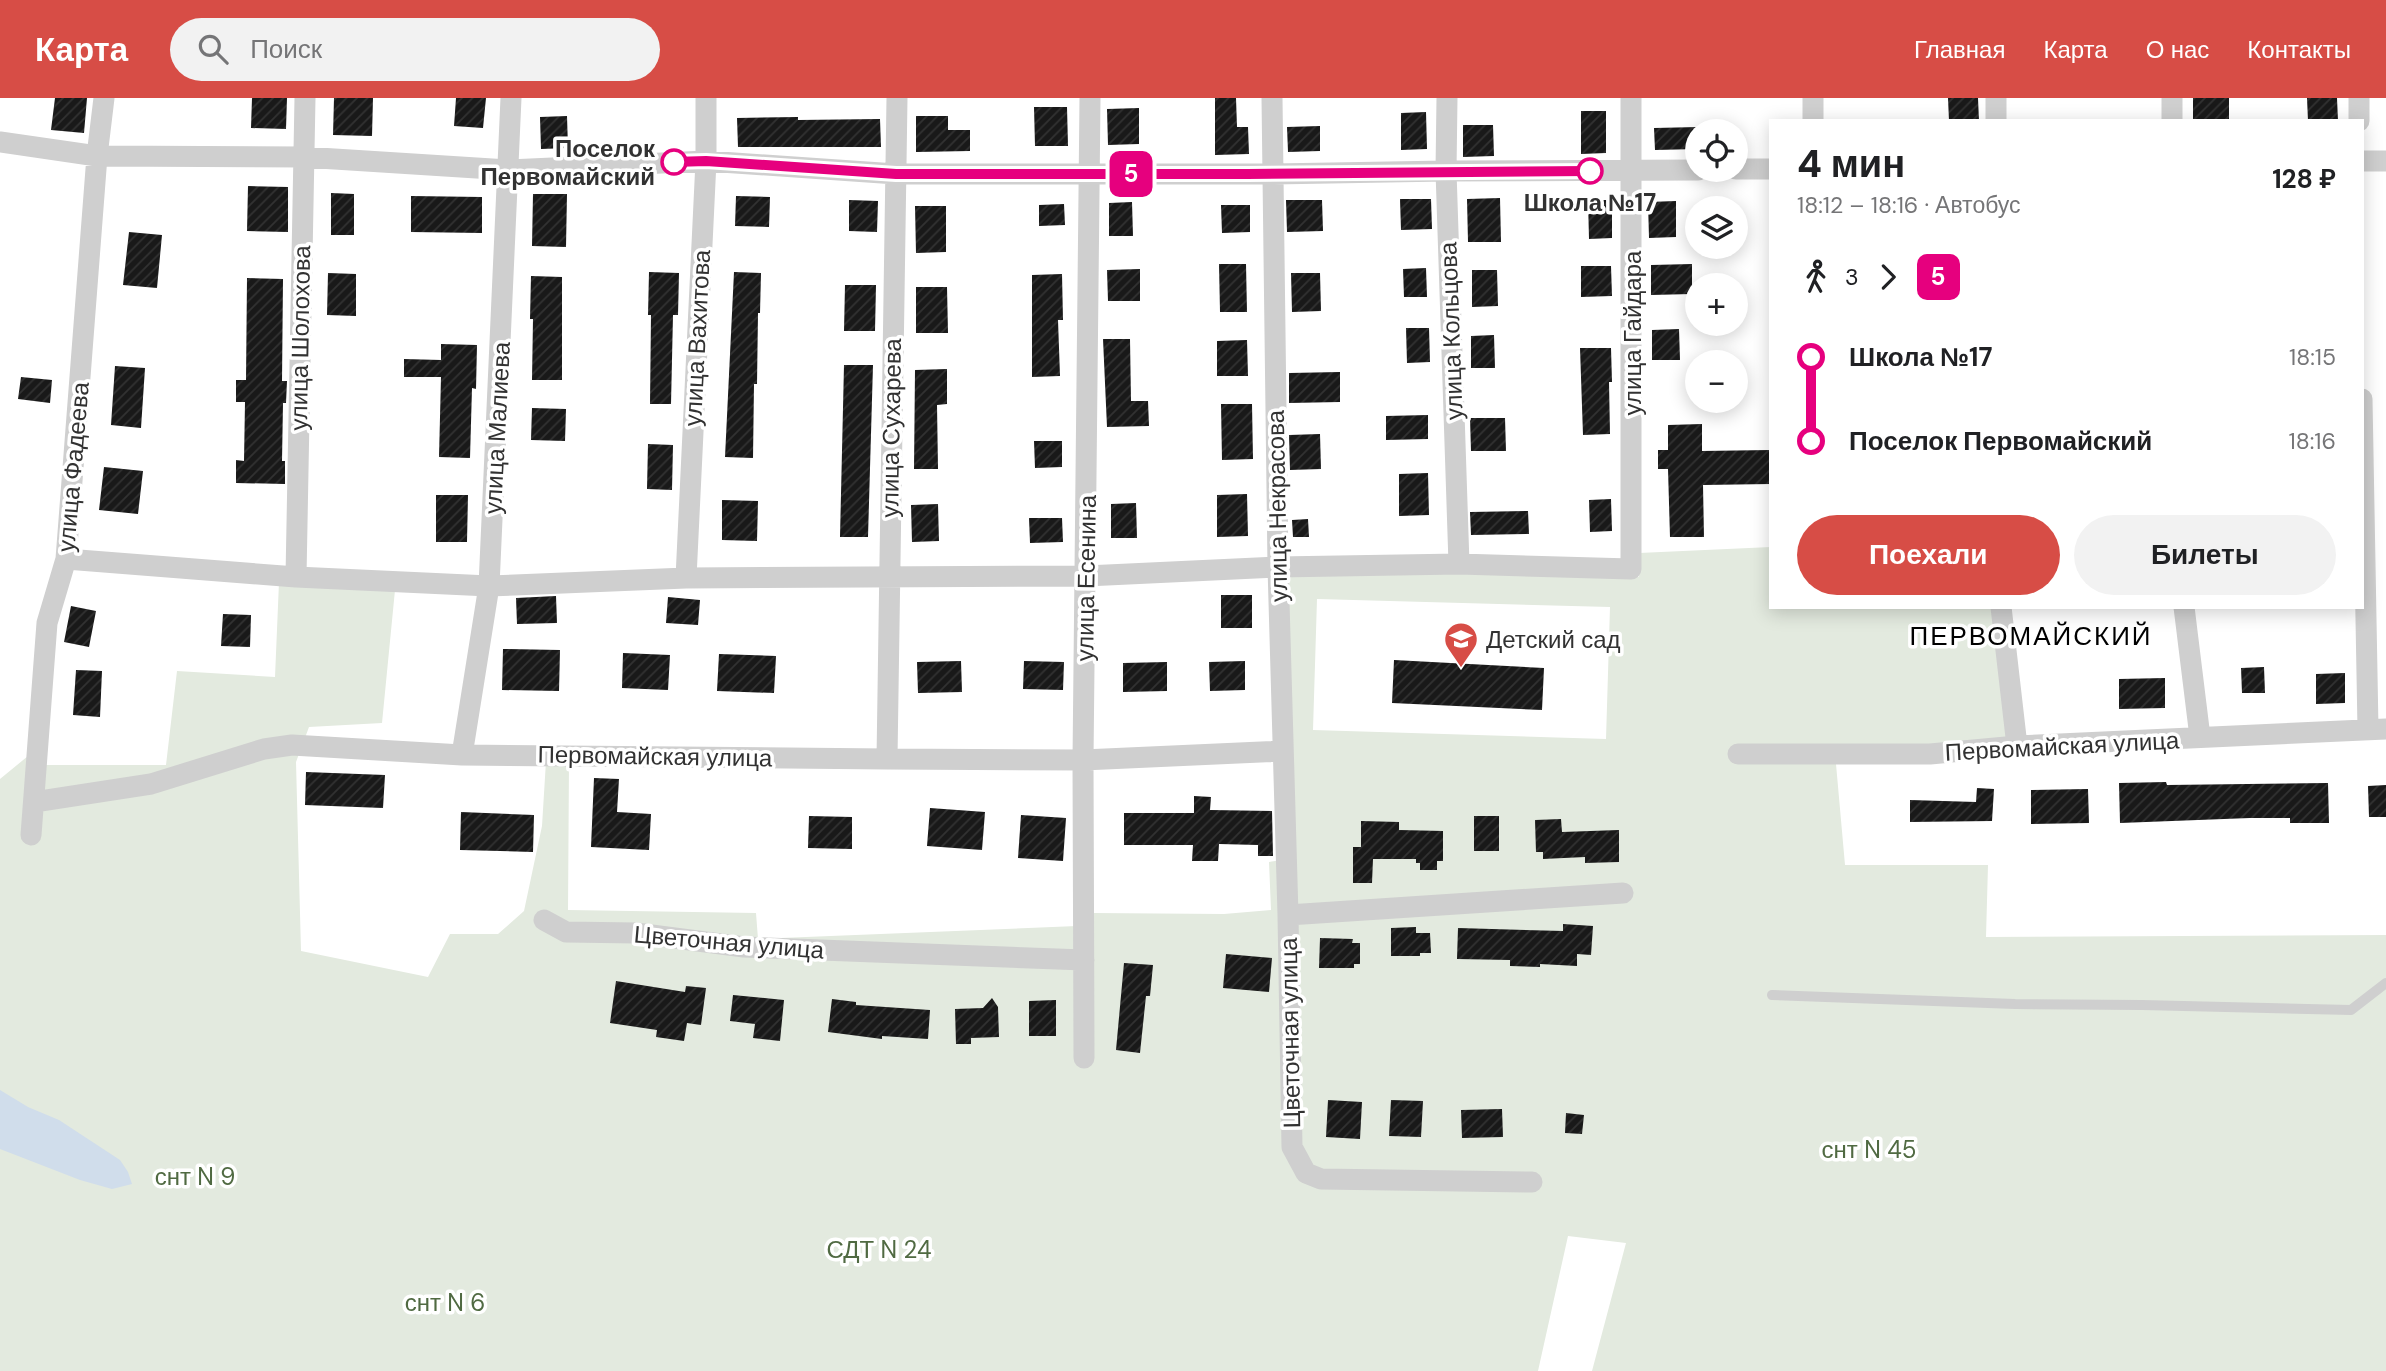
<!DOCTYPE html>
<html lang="ru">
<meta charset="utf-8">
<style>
body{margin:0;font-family:"DM Sans",sans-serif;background:#f2f2f2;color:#202124;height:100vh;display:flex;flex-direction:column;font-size:26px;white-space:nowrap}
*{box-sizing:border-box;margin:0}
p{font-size:23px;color:#757577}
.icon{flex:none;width:38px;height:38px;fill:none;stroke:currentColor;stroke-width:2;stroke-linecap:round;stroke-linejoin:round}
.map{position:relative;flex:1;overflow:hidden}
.side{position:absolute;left:1769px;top:21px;width:595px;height:490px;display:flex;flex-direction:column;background:#fff;border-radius:0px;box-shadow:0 4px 18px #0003}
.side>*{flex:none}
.badge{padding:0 14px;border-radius:10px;font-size:24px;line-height:46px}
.tools{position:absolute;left:1685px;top:21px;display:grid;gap:14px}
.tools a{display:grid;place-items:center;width:63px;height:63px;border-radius:50%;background:#fff;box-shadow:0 4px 18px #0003;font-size:35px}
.map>.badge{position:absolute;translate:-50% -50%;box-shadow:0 0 0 4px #fff}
.legs{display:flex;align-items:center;gap:10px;height:77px;padding:0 28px;font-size:23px}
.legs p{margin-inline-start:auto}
.headline{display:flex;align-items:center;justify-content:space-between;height:119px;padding:0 28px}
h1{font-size:38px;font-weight:800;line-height:52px}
.primary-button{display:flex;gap:14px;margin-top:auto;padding:14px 28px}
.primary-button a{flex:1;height:80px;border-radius:42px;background:#d74d46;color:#fff;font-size:28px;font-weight:800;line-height:80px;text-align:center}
.primary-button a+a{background:#f2f2f2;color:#202124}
ul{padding:0 28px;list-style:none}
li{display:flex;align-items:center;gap:24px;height:84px;font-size:26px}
li i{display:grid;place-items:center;width:10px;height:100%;margin:0 9px;background:currentColor}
li i::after{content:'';width:18px;height:18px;margin:-9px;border:5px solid;border-radius:50%;background:#fff}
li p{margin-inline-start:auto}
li:first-child i{background:linear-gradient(#0000 50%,currentColor 0)}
li:last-child i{background:linear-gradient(currentColor 50%,#0000 0)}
header{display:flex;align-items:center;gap:42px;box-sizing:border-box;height:98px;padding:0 35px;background:#d74d46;color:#fff}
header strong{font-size:33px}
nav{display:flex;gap:38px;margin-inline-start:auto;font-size:24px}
.search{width:490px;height:63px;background:#f2f2f2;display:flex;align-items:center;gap:18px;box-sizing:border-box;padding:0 24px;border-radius:38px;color:#757577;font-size:26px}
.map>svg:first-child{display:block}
.green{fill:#e3eadf;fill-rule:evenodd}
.water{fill:#d0ddeb}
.building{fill:url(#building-hatch)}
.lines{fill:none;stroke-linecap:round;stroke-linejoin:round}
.lane{stroke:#cfcfcf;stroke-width:10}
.street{stroke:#cfcfcf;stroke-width:21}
.line-1-casing{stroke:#fff;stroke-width:16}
.line-1{stroke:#e6007e;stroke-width:10}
.stop-1-dot{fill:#fff;stroke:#e6007e;stroke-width:3.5}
.labels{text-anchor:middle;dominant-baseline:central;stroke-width:7;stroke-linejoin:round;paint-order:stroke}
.stop-label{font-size:24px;font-weight:bold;fill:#323232;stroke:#fff;text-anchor:end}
.street-label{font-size:24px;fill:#323232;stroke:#fff}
.poi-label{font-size:24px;fill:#323232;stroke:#fff;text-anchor:start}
.park-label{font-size:24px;fill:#506a42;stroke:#fff}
.neighbourhood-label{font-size:26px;letter-spacing:2px;fill:#000;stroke:#fff}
</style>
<header>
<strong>Карта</strong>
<div class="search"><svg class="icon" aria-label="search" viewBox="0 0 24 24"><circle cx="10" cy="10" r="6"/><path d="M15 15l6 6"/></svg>Поиск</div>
<nav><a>Главная</a><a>Карта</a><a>О нас</a><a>Контакты</a></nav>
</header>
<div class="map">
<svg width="2386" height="1273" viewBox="0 0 2386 1273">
<defs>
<pattern id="building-hatch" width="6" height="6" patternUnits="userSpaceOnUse" patternTransform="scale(1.75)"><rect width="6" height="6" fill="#191919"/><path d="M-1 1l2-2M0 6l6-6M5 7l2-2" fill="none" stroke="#323232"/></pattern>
</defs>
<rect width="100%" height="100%" fill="#fff"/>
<path class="green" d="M1771,449V509H1994L2012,643L1836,666L1845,767H1988L1986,839L2386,837V1273H1592L1626,1145L1568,1138L1538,1273H0V681L28,658L43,667H166L177,573L275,579L279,484L395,492L382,625L309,629L296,664L301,853L428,879L450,836H498L524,813L542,728L546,663L569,664L568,812L756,815L758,841L1077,828L1093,815L1224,816L1271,812L1269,764L1282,762L1277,474L1459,473L1639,479V455ZM1317,501L1610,509L1606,641L1313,632Z"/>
<path class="water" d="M0,992L28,1009L59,1022L120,1062L128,1074L132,1086L112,1091L80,1082L0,1051Z"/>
<path class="building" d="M55,0H87L84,35L51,32Z
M252,0H287L286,31L251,30Z
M334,0H373L372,38L333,37Z
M456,0H486L483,30L454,28Z
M1215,0H1236L1237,29H1248L1249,56L1215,57Z
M1948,0H1978L1979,23H1949Z
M2193,0H2229V23H2193Z
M2307,0H2337L2338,23H2308Z
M1034,9H1067L1068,48H1035Z
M1139,10V46L1108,47L1107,11Z
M1581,13H1606V55L1581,56Z
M1426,14L1427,51L1401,52V15Z
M567,18L568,50L541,51L540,19Z
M916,18H948V32H970V53L916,54Z
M798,19V22L880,21L881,49H738L737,20Z
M1463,27H1493L1494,58L1463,59Z
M1320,28V53L1288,54L1287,29Z
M1698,29V51L1655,52L1654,30Z
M248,88L288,89V134L247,133Z
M331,95L354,96V137H331Z
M533,96H567L566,149L532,148Z
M411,98L482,99V135L411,134Z
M736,98L770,99L769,129L735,128Z
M1500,100L1501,144H1468L1467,101Z
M1400,101H1431L1432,131L1401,132Z
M849,102L878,103L877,134L849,133Z
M1286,102H1322L1323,133L1287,134Z
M1588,102H1612V140L1589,141Z
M1676,103V139L1649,140L1648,104Z
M1132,104L1133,138H1109V105Z
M1064,106L1065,127L1039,128V107Z
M1221,107H1250V134L1222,135Z
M915,108H946V154L916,155Z
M129,134L162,137L157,190L123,187Z
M1219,166H1246L1247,214H1220Z
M1692,166V196L1651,197V167Z
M1581,168H1611L1612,198L1581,199Z
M1426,170L1427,199H1404L1403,171Z
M1140,171V203H1108L1107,172Z
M1472,172H1497L1498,208L1472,209Z
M649,174L679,175L678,217H673L671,306H650L651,217H648Z
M734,174L761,175L760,215H758L757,286H754L753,360L725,359Z
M328,175L356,176V218L327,217Z
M1291,175H1320L1321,213L1292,214Z
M1062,176L1063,222H1058L1060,278L1032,279V177Z
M531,178L562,179V282H532L533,221H530Z
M247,180L283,181L282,283H287L286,305H283L282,363H285V386L236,385V362L244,363L245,304H236V282H246Z
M845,187H876L875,233H844Z
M916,189H947L948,235H916Z
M1406,230H1429L1430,264L1407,265Z
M1679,231L1680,262H1652V232Z
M1494,237L1495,270H1471V238Z
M1103,241H1130L1131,303H1148L1149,328L1107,329Z
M1247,242L1248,278H1217V243Z
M441,246L477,247L476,291L472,290L470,360L439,359L441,279H404V261L441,262Z
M1580,250H1611L1612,284H1609L1610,336L1583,337Z
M844,267H873L868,439H840Z
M115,268L145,270L141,330L111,327Z
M947,271V306L937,307L938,371H914L915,272Z
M1340,274V304L1289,305V275Z
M21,279L52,282L50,305L18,301Z
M1221,306H1252L1253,361L1222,362Z
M532,310L566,311L565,343L531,342Z
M1428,317V341L1386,342V318Z
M1470,320H1505L1506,353H1471Z
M1702,326V353L1771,352V386L1703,387L1704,439H1670L1668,371H1658V352H1668V327Z
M1320,336L1321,371L1290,372L1289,337Z
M1034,343H1062V369L1035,370Z
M648,346L673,347L672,392L647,391Z
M104,369L143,373L138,416L99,412Z
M1428,375L1429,417L1399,418V376Z
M1247,396L1248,438L1217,439V397Z
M436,397H468L467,444H436Z
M1611,401L1612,433L1590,434L1589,402Z
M722,402L758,403L757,443L722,442Z
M1136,405L1137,440H1111V406Z
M938,406L939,443L912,444L911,407Z
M1528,413L1529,436L1471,437L1470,414Z
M1029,420H1062L1063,444L1030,445Z
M1308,421L1309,439H1293L1292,422Z
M1221,497H1252V530H1221Z
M556,498L557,525L517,526L516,500Z
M668,499L700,502L698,527L666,525Z
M71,508L96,513L89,549L64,544Z
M223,516L251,517L250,549L221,548Z
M503,551L560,552L559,593L502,592Z
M623,555L670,557L668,592L622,590Z
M719,556L776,558L774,595L717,593Z
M1394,562L1544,570L1542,612L1392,605Z
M961,563L962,594L918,595L917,564Z
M1024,563L1064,564L1063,592L1023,591Z
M1245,563V592L1210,593L1209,564Z
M1167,564V593L1123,594V565Z
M2264,569L2265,595H2242L2241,570Z
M76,572L102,573L100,619L73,617Z
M2345,575V605L2316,606V576Z
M2165,580V610L2119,611V581Z
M306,674L385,677L383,710L305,707Z
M594,680L619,681L617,714L651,716L649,752L591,749Z
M2166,684L2167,687L2328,685L2329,725H2290V720H2250L2120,725L2119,685Z
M2386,687V719H2369L2368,688Z
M1977,690L1994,691L1992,723L1910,724V702L1976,704Z
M2088,691L2089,725L2031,726V692Z
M1194,698L1211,699L1210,712L1272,713L1273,758H1258V747L1219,746L1218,763H1192L1193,747H1124V715H1194Z
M930,710L985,714L982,752L927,748Z
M461,714L534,717L533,754L460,752Z
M1021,717L1066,720L1063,763L1018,760Z
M809,718L852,719V751L808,750Z
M1474,718H1499V753H1474Z
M1561,721L1562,734L1619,732V764L1585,765V759L1543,761V754H1536L1535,722Z
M1361,723L1399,724V732L1443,733V763H1437V772H1420V765H1416V761H1373L1372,785H1353V749H1361Z
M1563,826L1593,828L1591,857L1577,856V868L1540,866V869L1510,868V862L1457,861L1458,830L1563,833Z
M1416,829V835H1430L1431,855H1420V858H1391V830Z
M1320,840L1353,841L1352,845H1360V866H1354V870H1319Z
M1226,856L1272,860L1269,894L1223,890Z
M1124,865L1153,867L1150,898H1146L1140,955L1116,952Z
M616,883L685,894L686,888L706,890L701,927L687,925L684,943L656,939L657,932L610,925Z
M733,897L784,902L780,943L753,940L755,926L730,923Z
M992,900L998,909L999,939L971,940V946H956L955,911L983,910Z
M832,901L856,904V907L930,912L928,941L882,938V941L828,934Z
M1056,902V938H1029V903Z
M1328,1002L1362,1004L1360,1041L1326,1039Z
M1391,1002L1423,1003L1421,1039L1389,1038Z
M1502,1011L1503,1039L1462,1040L1461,1012Z
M1566,1015L1584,1017L1582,1036L1565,1035Z"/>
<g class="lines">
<path class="lane" d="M1772,897L2015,906L2142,907L2351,912L2386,885"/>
<path class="street" d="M1272,0L1278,469L1288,817
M1447,0L1446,73L1459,466
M1996,0V23
M2172,0V23
M2359,0V23
M1813,23V0
M0,44L97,58L303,59L508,72L706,63L896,76H1273L1446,73L1698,72
M2362,63H2386
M1736,71H1771
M2362,301L2368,631
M66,461L296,479L489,488L686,480L1086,478L1278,469L1459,466L1631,471V0
M296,479L305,0
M686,480L706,63V0
M2001,509L2017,648
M2184,509L2200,639
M1738,656H1930L2017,648L2386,631
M462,657L489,488L511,0
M887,661L897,0
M34,704L151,686L264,651L292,647L462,657L887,661L1083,662L1283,653
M31,737L47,525L66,461L97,58L104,0
M544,822L566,834L636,835L744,849L1084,862
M1084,960L1083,662L1090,0
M1532,1084L1321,1081L1306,1075L1292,1049L1288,817L1623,795"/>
</g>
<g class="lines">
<g class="line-1-casing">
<path id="line-1" d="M674,64L706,63L896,76H1247L1590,73"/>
</g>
<use href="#line-1" class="line-1"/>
</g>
<defs>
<g id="school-pin" transform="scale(1.75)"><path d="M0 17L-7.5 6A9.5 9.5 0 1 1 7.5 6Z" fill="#d74d46" stroke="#fff"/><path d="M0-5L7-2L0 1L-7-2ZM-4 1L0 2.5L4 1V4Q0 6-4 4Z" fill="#fff"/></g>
</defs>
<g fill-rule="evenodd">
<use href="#school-pin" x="1461" y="541"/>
</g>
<g class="stop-1-dot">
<circle cx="674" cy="64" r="12"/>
<circle cx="1590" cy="73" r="12"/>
</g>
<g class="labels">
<g class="stop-label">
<text x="655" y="50">Поселок<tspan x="655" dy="28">Первомайский</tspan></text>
<text x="1590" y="104" text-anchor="middle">Школа №17</text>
</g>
<g class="street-label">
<text transform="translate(1451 233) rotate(-92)">улица Кольцова</text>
<text transform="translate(1632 235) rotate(-90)">улица Гайдара</text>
<text transform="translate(300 240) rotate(-89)">улица Шолохова</text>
<text transform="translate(697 240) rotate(-87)">улица Вахитова</text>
<text transform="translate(497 330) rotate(-87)">улица Малиева</text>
<text transform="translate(891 330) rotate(-89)">улица Сухарева</text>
<text transform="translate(73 369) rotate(-85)">улица Фадеева</text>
<text transform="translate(1277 408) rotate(-91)">улица Некрасова</text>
<text transform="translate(1086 480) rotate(-89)">улица Есенина</text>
<text transform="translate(2062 648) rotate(-3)">Первомайская улица</text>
<text transform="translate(655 658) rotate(1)">Первомайская улица</text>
<text transform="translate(729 844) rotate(5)">Цветочная улица</text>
<text transform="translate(1290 935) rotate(-91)">Цветочная улица</text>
</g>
<g class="poi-label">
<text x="1486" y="541">Детский сад</text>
</g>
<g class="park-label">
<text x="1869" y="1051">снт N 45</text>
<text x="195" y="1078">снт N 9</text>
<text x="879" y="1151">СДТ N 24</text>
<text x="445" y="1204">снт N 6</text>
</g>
<g class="neighbourhood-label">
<text x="2031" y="538">ПЕРВОМАЙСКИЙ</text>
</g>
</g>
</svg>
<div class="tools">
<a><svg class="icon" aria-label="locate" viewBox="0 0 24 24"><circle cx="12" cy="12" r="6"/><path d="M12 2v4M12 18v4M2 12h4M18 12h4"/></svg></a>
<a><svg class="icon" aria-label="layers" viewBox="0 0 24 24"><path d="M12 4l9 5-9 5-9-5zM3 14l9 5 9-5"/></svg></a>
<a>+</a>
<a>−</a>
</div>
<b class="badge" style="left:1131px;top:76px;background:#e6007e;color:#fff">5</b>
<section class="side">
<div class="headline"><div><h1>4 мин</h1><p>18:12 – 18:16 · Автобус</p></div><b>128 ₽</b></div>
<div class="legs"><svg class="icon" aria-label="walk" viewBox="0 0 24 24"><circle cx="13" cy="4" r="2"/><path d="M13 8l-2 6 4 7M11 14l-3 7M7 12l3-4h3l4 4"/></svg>3<svg class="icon" aria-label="forward" viewBox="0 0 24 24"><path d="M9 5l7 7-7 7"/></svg><b class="badge" style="background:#e6007e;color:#fff">5</b></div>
<ul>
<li><i style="color:#e6007e"></i><b>Школа №17</b><p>18:15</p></li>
<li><i style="color:#e6007e"></i><b>Поселок Первомайский</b><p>18:16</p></li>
</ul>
<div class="primary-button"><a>Поехали</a><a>Билеты</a></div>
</section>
</div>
